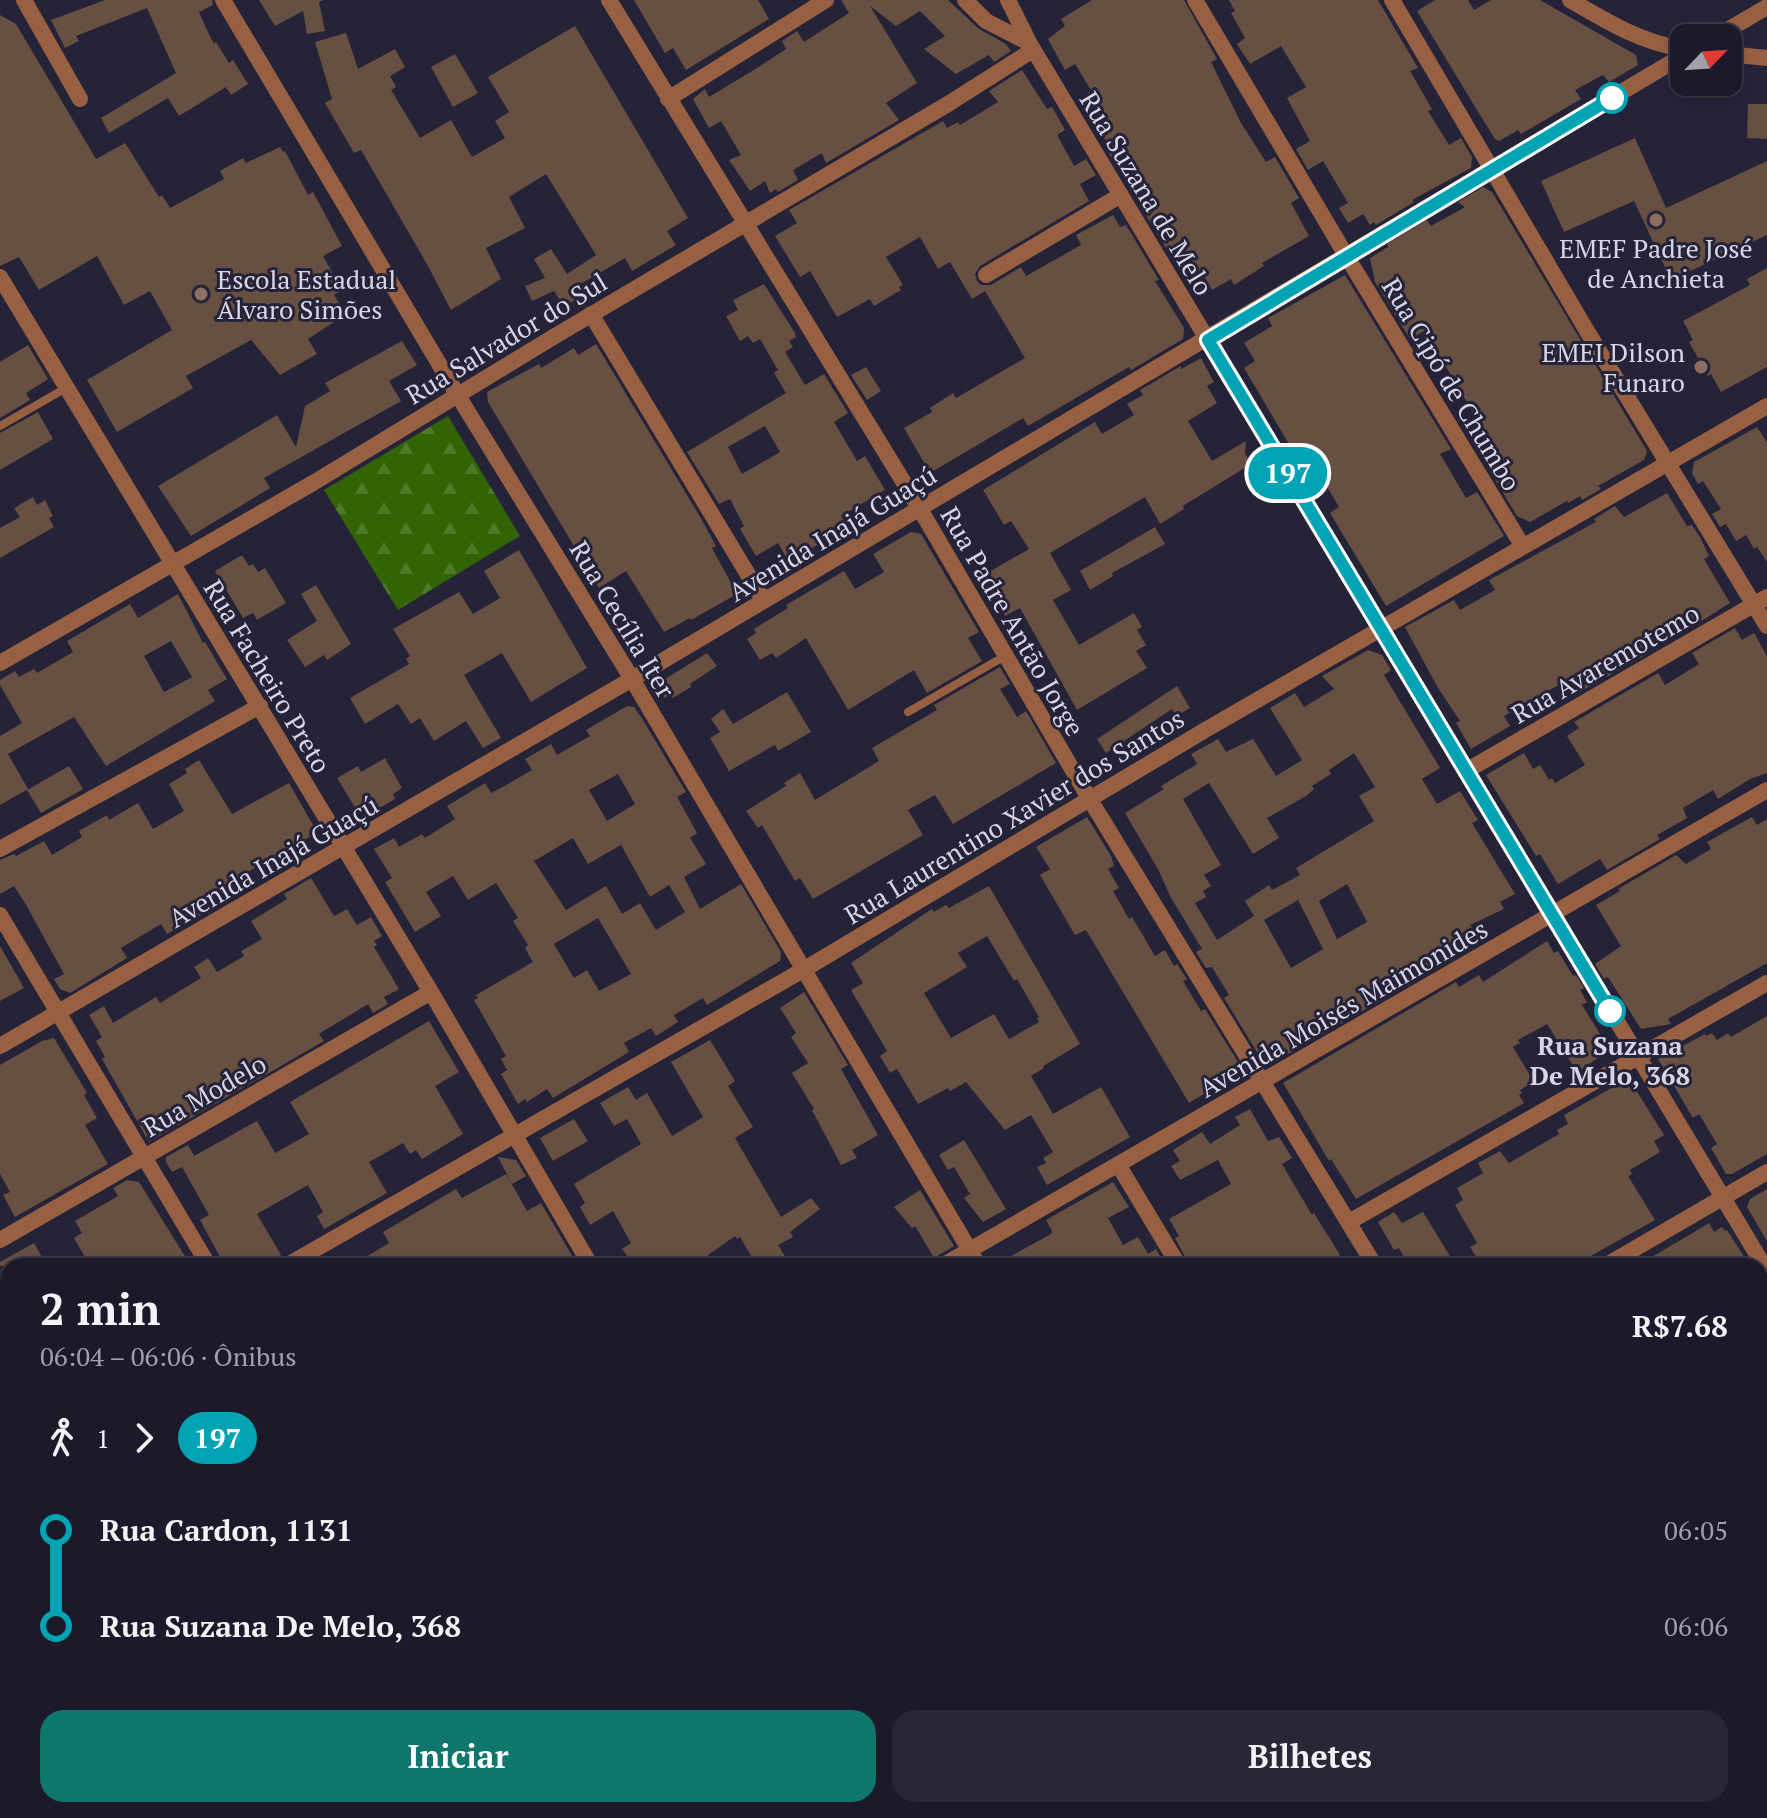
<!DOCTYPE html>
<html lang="pt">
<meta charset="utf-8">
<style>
body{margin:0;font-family:"PT Serif",serif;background:#292736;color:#f1f3f6;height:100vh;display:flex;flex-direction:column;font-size:30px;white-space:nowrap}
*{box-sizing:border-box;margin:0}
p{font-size:26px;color:#a0a1a8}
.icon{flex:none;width:44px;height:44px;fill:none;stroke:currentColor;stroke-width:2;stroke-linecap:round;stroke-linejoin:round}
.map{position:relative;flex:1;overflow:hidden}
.details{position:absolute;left:0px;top:1258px;width:1768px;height:560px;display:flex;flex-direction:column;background:#1c1a2a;border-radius:24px 24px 0 0;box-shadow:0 4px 12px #0003,0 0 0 2px #3a3847}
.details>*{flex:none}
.badge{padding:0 16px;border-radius:26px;font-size:28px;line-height:52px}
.needle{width:52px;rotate:65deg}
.fabs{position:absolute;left:1670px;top:24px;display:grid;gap:16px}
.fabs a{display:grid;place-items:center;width:72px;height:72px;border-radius:16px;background:#1c1a2a;box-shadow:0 4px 12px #0003,0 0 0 2px #3a3847;font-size:40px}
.map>.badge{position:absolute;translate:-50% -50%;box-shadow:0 0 0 4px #fff}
.legs{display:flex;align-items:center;gap:12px;height:88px;padding:0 40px;font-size:26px}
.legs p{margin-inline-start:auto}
.headline{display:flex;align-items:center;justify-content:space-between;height:136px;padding:0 40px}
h1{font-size:44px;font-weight:700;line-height:60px}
.primary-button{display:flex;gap:16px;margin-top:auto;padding:16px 40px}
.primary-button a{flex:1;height:92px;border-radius:24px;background:#0f766e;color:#fff;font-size:32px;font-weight:700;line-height:92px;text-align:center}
.primary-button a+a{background:#292736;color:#f1f3f6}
ul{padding:0 40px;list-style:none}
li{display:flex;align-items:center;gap:28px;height:96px;font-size:30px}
li i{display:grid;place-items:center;width:12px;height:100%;margin:0 10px;background:currentColor}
li i::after{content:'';width:20px;height:20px;margin:-10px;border:6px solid;border-radius:50%;background:#1c1a2a}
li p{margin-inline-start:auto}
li:first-child i{background:linear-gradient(#0000 50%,currentColor 0)}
li:last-child i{background:linear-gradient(currentColor 50%,#0000 0)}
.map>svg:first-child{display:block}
.grass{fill:#305714}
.forest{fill:url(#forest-firs)}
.building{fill:#674f42;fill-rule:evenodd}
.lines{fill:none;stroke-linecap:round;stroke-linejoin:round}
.path{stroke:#767486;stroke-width:4;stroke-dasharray:8 4;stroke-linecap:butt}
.service{stroke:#986043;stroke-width:8}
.minor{stroke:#986043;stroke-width:16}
.tertiary{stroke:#986043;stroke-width:16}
.primary{stroke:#fd9f6f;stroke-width:20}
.line-1-casing{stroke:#fff;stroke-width:18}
.line-1{stroke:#00a3b4;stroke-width:12}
.stop-1-dot{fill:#fff;stroke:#00a3b4;stroke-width:4}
.education-dot{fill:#8d6e63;stroke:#252338;stroke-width:3}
.labels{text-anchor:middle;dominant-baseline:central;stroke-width:6;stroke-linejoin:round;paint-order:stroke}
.street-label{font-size:26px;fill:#d7d6e5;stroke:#252338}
.poi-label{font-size:26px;fill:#d7d6e5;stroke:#252338}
.stop-label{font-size:26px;font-weight:bold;fill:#d7d6e5;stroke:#252338}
</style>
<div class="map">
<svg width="1767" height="1818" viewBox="0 0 1767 1818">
<defs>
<pattern id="forest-firs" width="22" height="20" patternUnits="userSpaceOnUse" patternTransform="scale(2)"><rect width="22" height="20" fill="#326404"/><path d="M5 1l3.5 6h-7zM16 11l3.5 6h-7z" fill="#4f7928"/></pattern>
</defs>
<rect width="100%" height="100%" fill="#252338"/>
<path class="grass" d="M8,1570V1685L0,1691V1576Z"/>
<path class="forest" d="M448,416L520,536L398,610L324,490Z"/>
<path class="building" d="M105,0H212L213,5L199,12L205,26L214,44L216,42L229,63L233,60L248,84L231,95L226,87L179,116L168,98L109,133L101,118L176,73L147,8L76,36L79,41L65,48L51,20Z
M259,0H323L319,2L325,31L307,34L303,11L275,26Z
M634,0H758L769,19L686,70L673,48L665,53Z
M841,0H948L979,29L1006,44L1011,51L994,62L989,55L956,74L924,49L945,36L920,11L896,26L870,6L917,83L886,103L899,120L826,163L822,153L793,170L798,180L778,192L776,189L770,193L765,181L750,191L729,160L741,155L721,121L709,128L693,99L705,89L709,97L757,68L786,49L782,41L797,31L804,42L849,13Z
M1092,0H1184L1217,59L1211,62L1241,123L1266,162L1275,157L1299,198L1291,203L1309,236L1262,263L1264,266L1234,285L1231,279L1212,290L1204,276L1192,284L1183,268L1179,270L1146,215L1149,214L1132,185L1118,162L1115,164L1106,149L1109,146L1092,118L1101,112L1097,104L1099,103L1075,64L1065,70L1048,39L1065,26L1061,19Z
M1229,0H1378L1418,68L1410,71L1432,109L1428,111L1449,145L1461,138L1472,157L1471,168L1412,200L1414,202L1376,225L1374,222L1370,225L1363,214L1348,223L1339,208L1348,203L1323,161L1308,170L1296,149L1310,141L1287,98L1306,87L1281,46L1250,64L1237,44L1245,38L1231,13L1235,11Z
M1435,0H1468L1474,10L1491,0H1540L1636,55L1638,65L1609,82L1603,75L1575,90L1581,99L1521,134L1518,130L1499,141L1495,139L1480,115L1417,11Z
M0,15L16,24L96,159L125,143L159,197L162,195L170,208L224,179L220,171L243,158L246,163L280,147L283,152L285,151L308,195L313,192L342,246L323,256L342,290L334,295L346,314L308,339L317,354L280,375L251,340L186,376L193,388L117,432L87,380L172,330L150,291L124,305L97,256L39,290L19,257L0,266Z
M575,26L688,218L667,231L676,245L632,271L625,258L579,285L584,294L564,307L554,291L532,301L525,286L545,278L534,259L551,249L567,274L596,255L546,174L509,197L525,228L486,248L501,279L451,310L428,266L361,150L354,153L325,103L332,99L315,42L346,33L358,69L395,49L405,67L390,76L396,87L391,90L420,138L451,120L472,157L505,138L495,121L509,112L488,77Z
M455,54L478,93L453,107L431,67Z
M1022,70L1047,109L1052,107L1065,130L1057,135L1074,166L1086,159L1096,175L1080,184L1089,201L980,266L975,274L977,281L981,285H991L1021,267L1026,276L1081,245L1076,235L1113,215L1120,227L1126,225L1159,280L1155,281L1184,328L1183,339L1131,370L1129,367L1028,426L1023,418L930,473L904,428L932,412L930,408L953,393L956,398L1025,358L985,291L972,299L950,262L938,269L920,237L886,257L903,285L899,287L901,290L874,306L870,299L837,317L810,271L800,277L775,236L797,223L789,210L943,121L947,128L958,122L960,125L998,102L989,91Z
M1748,104H1767V139L1747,138Z
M1635,138L1666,208L1767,161V235L1671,280L1634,201L1564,232L1541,181Z
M1483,187L1492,192L1647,451L1644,460L1598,486L1601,489L1582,500L1580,496L1568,503L1567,501L1530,522L1517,516L1496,481L1500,478L1467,426L1477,419L1442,360L1424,331L1410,339L1375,282L1370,258L1388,247L1387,244L1427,220L1431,226L1465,207L1458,202Z
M1767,268V367L1721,392L1711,374L1708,376L1689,342L1693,340L1683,321L1750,285L1747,279Z
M1345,275L1451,449L1440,454L1466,498L1477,492L1504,536L1386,606L1330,513L1339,507L1320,475L1315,465L1305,471L1244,368L1255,361L1244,343L1272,326L1268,318Z
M764,284L795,333L796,337L789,341L793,347L785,352L805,385L824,374L848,413L834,422L857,461L865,456L885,490L841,516L845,523L824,535L826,540L803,553L806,558L791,566L778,543L756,556L740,529L744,526L730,499L719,504L687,452L786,393L774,373L778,370L760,339L753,343L748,336L740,341L726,316L738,310L733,300ZM765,426L780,452L742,474L728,447Z
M402,341L417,365L389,381L401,401L264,478L270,488L191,536L158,486L277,415L296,447L305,406L330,391L325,383Z
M596,344L699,515L716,546L712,548L737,594L691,620L690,618L664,632L626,571L599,588L488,402L487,392L539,364L541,368L574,348L578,355Z
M28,345L48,379L26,393L30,400L0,418V362Z
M1201,358L1214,382L1207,386L1217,403L1188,421L1212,461L1246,441L1245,453L1251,464L1183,506L1184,509L1160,524L1145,497L1050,553L1071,590L1053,600L1079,645L1134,613L1142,627L1137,630L1146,645L1136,651L1147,668L1077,710L1020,608L1005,616L982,576L1029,549L1011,521L1004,525L983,490L1095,422L1102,434L1134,415L1127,404L1143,395L1140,390L1181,366V369Z
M866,367L881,391L867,400L851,375Z
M38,412L53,439L0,470V433Z
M1757,427L1767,442V562L1757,547L1754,549L1746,535L1736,541L1726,524L1720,527L1712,514L1721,509L1703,481L1698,484L1692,473L1694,462Z
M1667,493L1687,526L1692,525L1700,537L1709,556L1704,559L1730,603L1681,634L1679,631L1644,650L1647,654L1583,690L1576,676L1534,698L1504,716L1510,726L1471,749L1456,723L1460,721L1438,688L1405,627L1454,600L1460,610L1495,590L1489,580L1596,522L1594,519L1615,506L1624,517Z
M33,497L37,505L45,500L53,516L49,518L54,527L0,558V528L20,517L14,508Z
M1155,527L1165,544L1112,573L1113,576L1090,590L1080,571Z
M911,532L921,534L979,632L968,638L982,661L927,693L914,670L848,710L806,638L776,658L772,653L760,660L747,639L756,633L754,629L788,608L786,605L844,571L855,589L884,572L873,554Z
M519,550L587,668L531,702L502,653L464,675L501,738L483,748L466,721L434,741L420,718L411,724L398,704L365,724L350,698L409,664L406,659L410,656L393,629L459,592L473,614L500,598L484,571Z
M242,555L249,566L253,564L258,572L265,568L286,603L257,620L253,613L243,618L215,571Z
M316,585L351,644L327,660L324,655L305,667L287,640L317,621L301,594Z
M178,594L203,643L205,642L227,679L208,690L215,701L106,766L74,717L8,754L28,789L0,805V736L22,723L0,685V680L15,671L19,677L34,669L37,673L73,652L67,641L130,604L138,618ZM171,641L192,677L164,692L144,656Z
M1735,628L1742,640L1754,633L1767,656V773L1750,779L1718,799L1713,790L1683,808L1687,818L1657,835L1660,839L1607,870L1600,859L1558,884L1540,854L1536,856L1486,775L1524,753L1533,769L1540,765L1549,780L1552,778L1555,783L1585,765L1567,736L1579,728L1574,722L1658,673L1665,685L1699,664L1692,653Z
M1368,650L1382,655L1391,670L1384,675L1440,768L1422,779L1437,804L1460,791L1478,820L1472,823L1515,894L1500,902L1504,909L1470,925L1472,928L1462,933L1468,943L1443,960L1445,963L1276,1061L1260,1057L1224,998L1229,995L1212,967L1206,968L1196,952L1202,949L1170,896L1159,871L1125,813L1164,789L1161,786L1197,764L1191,754L1218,739L1226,752L1253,739L1276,776L1302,760L1270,708L1295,693L1304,707L1334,689L1322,676ZM1354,753L1375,787L1359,796L1374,821L1296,868L1300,875L1272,890L1269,885L1245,901L1254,916L1217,940L1195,903L1206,897L1203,891L1211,886L1204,875L1221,865L1183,799L1209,783L1253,854L1279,838L1267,818L1306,796L1314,789L1312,786L1331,774L1329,770ZM1347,884L1367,922L1337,939L1319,901ZM1298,900L1323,949L1291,968L1264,920Z
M707,653L717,666L690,684L691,687L673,698L670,695L665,698L657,684Z
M1000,667L1010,684L1000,689L1017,717L1026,711L1056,763L953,824L935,795L908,810L923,835L813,899L800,878L795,881L762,825L758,828L746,811L786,786L784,783L800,773L815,800L879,761L872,748L937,710L934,705Z
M1177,686L1190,708L1176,716L1172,709L1106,753L1097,739Z
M787,692L811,732L778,751L775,745L729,771L710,738L720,732L711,719L723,709L733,724Z
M627,706L634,707L643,720L686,792L677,797L697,833L690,838L706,864L684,877L700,909L741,884L781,952L780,961L707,1005L703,998L674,1015L678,1022L656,1036L651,1028L624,1043L629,1052L553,1098L547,1089L527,1102L525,1099L518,1104L501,1074L507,1070L501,1059L506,1056L474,1000L478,998L476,995L533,962L525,948L528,945L513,921L518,918L496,883L468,900L453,876L426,892L441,916L415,932L385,882L392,878L374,849L394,838L399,847L422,834L425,838L455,819L447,806L485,783L491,793L503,787L532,770L525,759L551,744L557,755L590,736L586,730ZM618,774L635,804L607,821L589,790ZM573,838L588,864L621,845L650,897L669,885L685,912L656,930L640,903L622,914L606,886L566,910L534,861ZM598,918L631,974L599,991L587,970L574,978L554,944Z
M385,758L402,788L393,794L395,799L378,809L376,804L359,814L337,778L358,766L361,772Z
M199,760L232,814L289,783L317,832L305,840L312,851L273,875L265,862L238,878L245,890L167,934L161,924L121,948L127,958L70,993L60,989L54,979L64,974L25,903L14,886L0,894V860L14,854L16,856L44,841L52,855L82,837L79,831L107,815L109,820L138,803L153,829L184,811L169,784L187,773L185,769Z
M69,766L83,789L41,813L27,790Z
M1087,817L1111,856L1114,866L1108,869L1119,888L1113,891L1129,919L1132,917L1155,956L1165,950L1174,966L1177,964L1187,979L1183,981L1201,1011L1205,1009L1243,1070L1189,1103L1086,930L1075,935L1040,875L1050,869L1036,847Z
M1752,817L1757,825L1767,819V963L1668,1019L1671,1024L1641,1029L1608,977L1604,979L1595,964L1621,946L1596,905L1620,891L1618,889L1676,855L1686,864L1711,849L1707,842Z
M311,878L334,916L347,909L357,925L371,917L382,936L374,941L377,945L374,947L399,989L384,997L388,1004L373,1013L368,1004L319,1034L324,1041L149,1142L102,1059L105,1057L96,1041L102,1037L89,1015L104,1006L113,1023L156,997L160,1003L201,978L194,967L208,958L217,972L244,956L241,951L262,939L251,921L287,899L284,894Z
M989,886L1080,1044L1043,1066L1044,1068L1031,1076L1053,1114L1101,1087L1130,1137L1047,1185L1037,1167L1046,1163L1043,1158L1053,1152L1031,1115L1005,1130L966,1082L950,1091L948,1088L918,1104L897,1069L890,1073L880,1056L887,1051L851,990L863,983L851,963L932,909L934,912L946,905L949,908ZM987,936L1014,981L1017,979L1039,1017L1037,1018L1039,1022L1009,1039L994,1014L951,1038L924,993L967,967L958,953Z
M1547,941L1554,953L1558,951L1573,976L1576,975L1584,988L1580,990L1587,1002L1582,1005L1604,1040L1601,1042L1607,1052L1577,1072L1547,1024L1518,1040L1520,1043L1513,1047L1534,1082L1520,1090L1522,1093L1519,1095L1524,1103L1356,1199L1331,1159L1329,1161L1283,1083L1456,982L1459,987L1479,975L1483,982Z
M0,946L24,988L0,1001Z
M804,992L848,1065L841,1069L878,1135L852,1150L857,1158L841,1165L812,1110L814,1109L792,1073L808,1063L791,1037L796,1033L780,1008Z
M1767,1016V1154L1732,1174H1726L1711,1148L1717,1144L1699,1114L1693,1118L1658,1059L1705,1034L1706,1036L1712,1033L1717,1040L1728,1033L1731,1037Z
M429,1021L459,1072L435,1086L463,1134L422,1159L416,1150L410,1154L403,1143L369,1162L387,1193L324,1229L317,1216L323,1212L308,1185L257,1214L281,1255L262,1266H225L200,1220L209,1215L182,1167L172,1172L166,1162V1157L188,1145L194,1156L257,1121L275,1153L309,1134L290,1102Z
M54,1038L87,1093L84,1095L97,1118L85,1125L108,1164L15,1217L3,1195L10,1192L0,1174V1065L42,1041Z
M710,1040L735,1081L728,1086L753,1127L735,1138L781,1217L811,1198L820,1209L790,1232L793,1237L778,1245L791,1266H757L740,1237L737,1239L735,1236L708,1255L715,1266H634L622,1249L631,1243L613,1211L590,1225L580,1207L585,1203L574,1184L641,1144L627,1119L614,1126L600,1103L628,1087L636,1100L647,1093L672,1136L703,1117L671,1062Z
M1622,1082L1623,1084L1627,1082L1633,1092L1636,1090L1664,1135L1654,1141L1660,1152L1630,1170L1632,1174L1628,1176L1655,1220L1573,1266H1482L1470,1247L1477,1243L1455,1205L1463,1200L1457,1188L1483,1173L1478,1163L1500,1151L1509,1163L1559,1134L1557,1130L1568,1124L1564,1115Z
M1250,1109L1268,1141L1279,1137L1292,1158L1282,1164L1312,1215L1314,1213L1340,1255L1319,1266H1190L1175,1238L1179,1236L1169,1219L1231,1184L1218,1160L1180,1180L1171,1166L1180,1161L1173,1150L1202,1132L1210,1144L1240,1125L1235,1117Z
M574,1119L588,1141L553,1161L540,1138Z
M964,1140L1006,1209L983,1222L964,1198L970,1194L954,1167L948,1170L939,1155Z
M498,1157L516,1160L526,1176L512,1184Z
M506,1174L527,1211L541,1203L578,1266H442L436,1256L419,1266H351L389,1243L383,1232L456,1189L462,1198Z
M127,1180L139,1182L191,1266H90L74,1238L82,1233L75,1221L118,1196L113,1188Z
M1113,1182L1129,1207L1108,1218L1123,1245L1138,1237L1148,1254L1156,1249L1166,1266H993L1051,1234L1052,1231L1046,1220Z
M1767,1189V1241L1747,1207L1750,1199Z
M920,1190L954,1246L934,1258L915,1226L912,1228L894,1207Z
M1394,1212L1402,1223L1423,1212L1456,1266H1409L1399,1248L1394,1250L1378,1222Z
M1709,1223L1714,1232L1722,1227L1725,1231L1727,1230L1750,1266H1637Z
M34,1243L47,1266H0V1262Z"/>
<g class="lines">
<path class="path" d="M1680,29H1699
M741,1810L746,1818"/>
<path class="service" d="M0,426L66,388
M908,712L1005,656"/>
<path class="minor" d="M24,0L80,99
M223,0L457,394L632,679L979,1266
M609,0L920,509L1089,798L1375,1266
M965,0L986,21L1029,43
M1008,0L1030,44L1767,1271
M1195,0L1347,257L1522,545
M1392,0L1587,331L1767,626
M1714,38L1767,7
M668,99L826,0
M986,275L1121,195
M0,277L431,992L591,1266
M591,314L764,601
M0,663L313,483L555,336L948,104L1033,50
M1466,771L1767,597
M0,849L260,706
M0,915L209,1266
M0,1046L632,679L1684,55
M1119,1166L1179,1266
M1349,1222L1767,983
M0,1240L431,992
M286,1266L803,970L1207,729L1767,406
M942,1266L1767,790
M1605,1266L1767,1172
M1760,1370L1767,1366
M0,1434L8,1429
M1760,1565L1767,1561
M1760,1751L1767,1747
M283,1810L287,1818
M550,1810L555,1818
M926,1810L930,1818
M1702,1810L1706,1818
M669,1818L683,1810
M1327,1818L1340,1810
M1647,1818L1661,1810"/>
<path class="tertiary" d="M1570,0C1606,21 1642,43 1684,49
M1728,54L1767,58"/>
<path class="primary" d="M0,1804L15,1818"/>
</g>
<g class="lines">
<g class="line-1-casing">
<path id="line-1" d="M1610,1011L1208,340L1612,98"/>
</g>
<use href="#line-1" class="line-1"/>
</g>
<g class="stop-1-dot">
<circle cx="1612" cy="98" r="14"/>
<circle cx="1610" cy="1011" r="14"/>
</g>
<g class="education-dot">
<circle cx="1656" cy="220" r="8"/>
<circle cx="201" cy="294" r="8"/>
<circle cx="1701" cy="367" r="8"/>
</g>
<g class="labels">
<g class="street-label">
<text transform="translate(1147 193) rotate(59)">Rua Suzana de Melo</text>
<text transform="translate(506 338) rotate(-31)">Rua Salvador do Sul</text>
<text transform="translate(1452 384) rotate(59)">Rua Cipó de Chumbo</text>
<text transform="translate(832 533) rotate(-31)">Avenida Inajá Guaçú</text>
<text transform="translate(623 619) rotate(59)">Rua Cecília Iter</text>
<text transform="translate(1013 621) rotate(60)">Rua Padre Antão Jorge</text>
<text transform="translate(1605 663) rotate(-30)">Rua Avaremotemo</text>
<text transform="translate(268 676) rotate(59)">Rua Facheiro Preto</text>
<text transform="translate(1014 816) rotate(-31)">Rua Laurentino Xavier dos Santos</text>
<text transform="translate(273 861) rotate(-30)">Avenida Inajá Guaçú</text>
<text transform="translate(1343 1008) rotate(-30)">Avenida Moisés Maimonides</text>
<text transform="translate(204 1095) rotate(-30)">Rua Modelo</text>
</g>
<g class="poi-label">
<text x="1656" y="248">EMEF Padre José<tspan x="1656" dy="30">de Anchieta</tspan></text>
<text x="217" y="279" text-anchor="start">Escola Estadual<tspan x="217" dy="30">Álvaro Simões</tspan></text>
<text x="1685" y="352" text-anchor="end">EMEI Dilson<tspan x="1685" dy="30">Funaro</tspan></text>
</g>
<g class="stop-label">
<text x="1610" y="1045">Rua Suzana<tspan x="1610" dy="30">De Melo, 368</tspan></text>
</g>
</g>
</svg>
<div class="fabs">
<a><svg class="needle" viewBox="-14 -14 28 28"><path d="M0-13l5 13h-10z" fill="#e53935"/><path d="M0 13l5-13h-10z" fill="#a0a1a8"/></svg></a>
</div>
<b class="badge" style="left:1288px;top:473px;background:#00a3b4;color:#fff">197</b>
<section class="details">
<div class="headline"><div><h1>2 min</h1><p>06:04 – 06:06 · Ônibus</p></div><b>R$7.68</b></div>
<div class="legs"><svg class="icon" aria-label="walk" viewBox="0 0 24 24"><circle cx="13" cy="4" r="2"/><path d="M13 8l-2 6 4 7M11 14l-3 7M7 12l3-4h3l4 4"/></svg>1<svg class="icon" aria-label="forward" viewBox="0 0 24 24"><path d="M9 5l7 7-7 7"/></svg><b class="badge" style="background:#00a3b4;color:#fff">197</b></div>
<ul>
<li><i style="color:#00a3b4"></i><b>Rua Cardon, 1131</b><p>06:05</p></li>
<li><i style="color:#00a3b4"></i><b>Rua Suzana De Melo, 368</b><p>06:06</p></li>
</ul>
<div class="primary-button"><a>Iniciar</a><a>Bilhetes</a></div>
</section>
</div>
